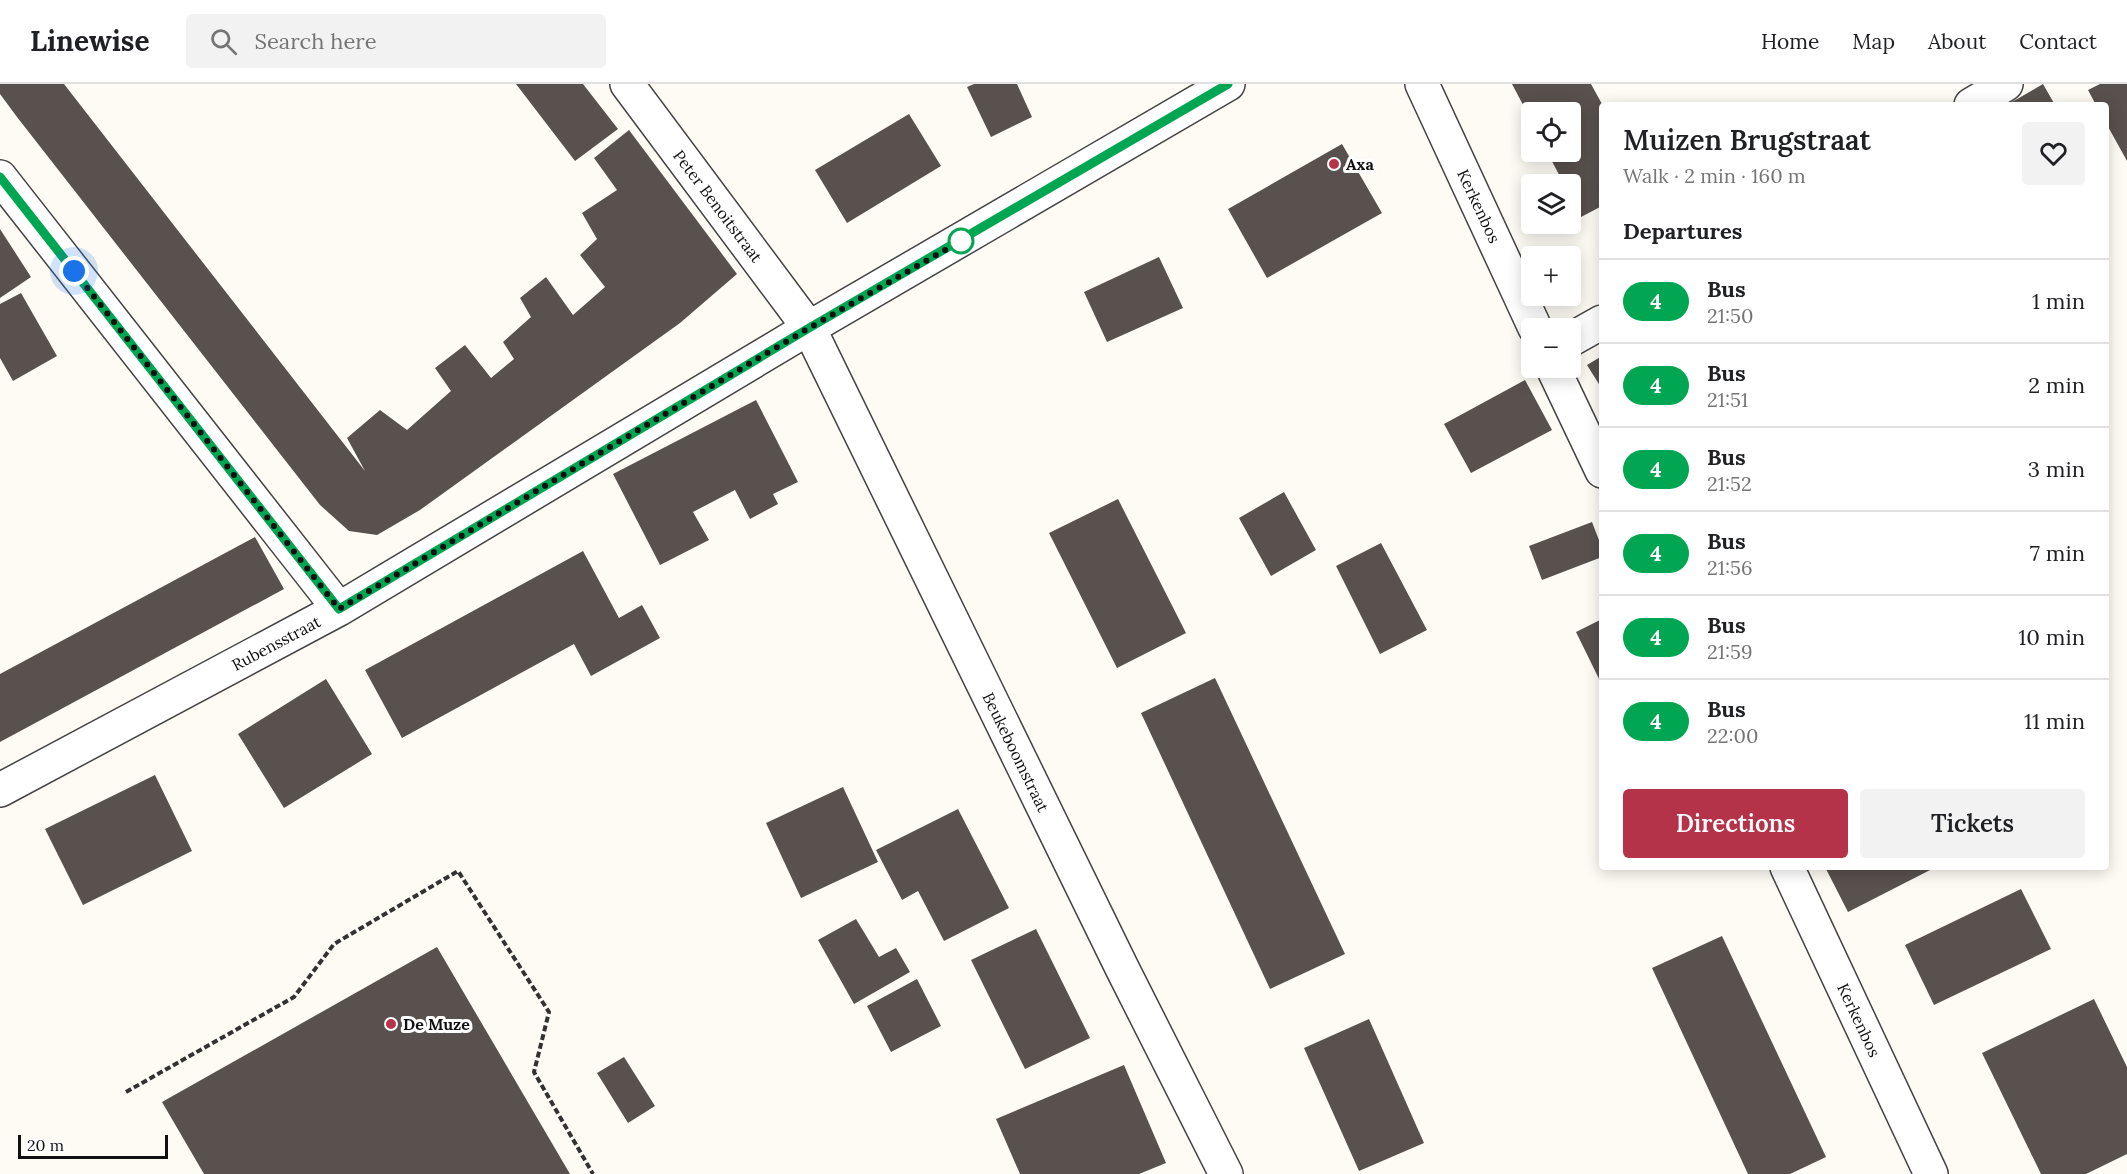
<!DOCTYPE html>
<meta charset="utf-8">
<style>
body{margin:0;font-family:Lora,serif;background:#f2f2f2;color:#202124;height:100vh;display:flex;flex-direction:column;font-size:22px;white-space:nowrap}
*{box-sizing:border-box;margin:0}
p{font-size:20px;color:#757577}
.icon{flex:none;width:33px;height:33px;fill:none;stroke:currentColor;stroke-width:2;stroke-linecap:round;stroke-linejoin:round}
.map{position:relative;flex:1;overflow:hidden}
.side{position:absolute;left:1599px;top:18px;width:510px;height:768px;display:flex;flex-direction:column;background:#fff;border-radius:6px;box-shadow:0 3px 15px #0003}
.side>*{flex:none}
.badge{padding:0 12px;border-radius:20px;font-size:21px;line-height:39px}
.tools{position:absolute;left:1521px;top:18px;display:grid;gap:12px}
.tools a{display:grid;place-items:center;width:60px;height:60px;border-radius:6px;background:#fff;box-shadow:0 3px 15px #0003;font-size:30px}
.scale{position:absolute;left:18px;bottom:15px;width:150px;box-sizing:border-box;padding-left:6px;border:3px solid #101010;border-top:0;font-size:16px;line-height:21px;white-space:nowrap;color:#101010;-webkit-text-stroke:4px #fff;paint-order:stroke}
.you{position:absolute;width:30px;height:30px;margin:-15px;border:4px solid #fff;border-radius:50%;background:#1a73e8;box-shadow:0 0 0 9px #1a73e833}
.map>.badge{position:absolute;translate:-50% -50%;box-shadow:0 0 0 3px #fff}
h2{padding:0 24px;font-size:22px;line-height:54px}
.round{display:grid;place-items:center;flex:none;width:63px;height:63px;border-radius:6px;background:#f2f2f2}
.overview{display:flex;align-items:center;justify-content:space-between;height:102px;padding:0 24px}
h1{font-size:28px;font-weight:600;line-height:45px}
.cta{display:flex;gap:12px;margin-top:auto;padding:12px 24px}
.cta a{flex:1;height:69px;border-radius:6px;background:#b53348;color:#fff;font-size:24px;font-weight:600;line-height:69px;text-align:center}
.cta a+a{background:#f2f2f2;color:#202124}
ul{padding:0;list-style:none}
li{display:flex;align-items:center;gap:18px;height:84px;padding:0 24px;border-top:2px solid #e0e0e0}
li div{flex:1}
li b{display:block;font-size:22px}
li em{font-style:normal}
li .badge{min-width:66px;font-weight:700;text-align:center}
header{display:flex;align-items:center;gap:36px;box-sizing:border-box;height:84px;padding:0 30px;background:#fff;border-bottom:2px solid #e0e0e0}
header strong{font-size:28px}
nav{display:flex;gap:33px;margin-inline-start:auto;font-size:21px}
.search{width:420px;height:54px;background:#f2f2f2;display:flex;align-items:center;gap:15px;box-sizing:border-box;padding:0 21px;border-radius:6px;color:#757577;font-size:22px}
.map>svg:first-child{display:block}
.building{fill:#58514e}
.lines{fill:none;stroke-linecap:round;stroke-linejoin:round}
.street-casing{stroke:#434343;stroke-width:36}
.path{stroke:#323232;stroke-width:4;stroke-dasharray:6 3;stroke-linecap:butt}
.street{stroke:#fff;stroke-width:33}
.line-casing{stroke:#fff;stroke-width:14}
.line{stroke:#00a651;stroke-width:9}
.walk{stroke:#101010;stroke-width:6;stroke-dasharray:0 10.8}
.poi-dot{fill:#b53348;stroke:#fff;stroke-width:2}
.stop-dot{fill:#fff;stroke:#00a651;stroke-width:3}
.labels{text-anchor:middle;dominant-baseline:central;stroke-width:6;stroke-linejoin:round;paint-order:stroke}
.poi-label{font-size:16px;font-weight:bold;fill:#101010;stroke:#fff;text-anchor:start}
.street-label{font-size:16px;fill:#101010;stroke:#fff}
</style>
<header>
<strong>Linewise</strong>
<div class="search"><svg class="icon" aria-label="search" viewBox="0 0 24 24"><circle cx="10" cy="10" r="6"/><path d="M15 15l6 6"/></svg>Search here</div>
<nav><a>Home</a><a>Map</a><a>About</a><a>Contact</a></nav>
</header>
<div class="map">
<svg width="2127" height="1090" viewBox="0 0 2127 1090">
<rect width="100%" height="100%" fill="#fefbf5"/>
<path class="building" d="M0,0H64L365,387L347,354L380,326L407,346L451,307L435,284L465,261L491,294L514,275L503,258L531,233L520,214L546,193L573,231L605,203L580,171L597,155L582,129L617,106L594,74L629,46L737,190L680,239L420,426L377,451L349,447L320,421L17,33L0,10Z
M516,0H583L618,45L575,77Z
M974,0H1017L1032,33L991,53L967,3Z
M1512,0H1591L1602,20V122L1581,133L1570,113V100H1564L1547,68H1570V28H1532V38Z
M2043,0L2055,21H2006L2019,14Z
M2100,0H2127V77L2106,39V21H2096L2088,6Z
M909,30L941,82L847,139L815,86Z
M1342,60L1382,129L1267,194L1228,125Z
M0,145L31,193L0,214Z
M1159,173L1183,224L1107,258L1084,208Z
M21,209L57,272L13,297L0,274V220Z
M1602,272V305L1587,281Z
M1525,296L1552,346L1471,389L1444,340Z
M756,316L798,398L773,410L778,420L750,435L735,406L693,428L709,456L660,481L613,390Z
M1284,408L1316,466L1271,492L1239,434Z
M1118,415L1186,549L1117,584L1049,449Z
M1592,438L1602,464V473L1542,496L1529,462Z
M255,453L284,505L0,658V590Z
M1381,459L1427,546L1380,570L1336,482Z
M583,467L619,534L642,521L660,554L591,592L574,560L402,654L365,586Z
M1602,535V601L1576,548Z
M1215,594L1345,870L1270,905L1141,629Z
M326,595L372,670L284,724L238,650Z
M155,691L192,767L83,821L45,745Z
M843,703L878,778L801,814L766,739Z
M958,725L1009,824L944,857L918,807L902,816L876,766Z
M1825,783H1936L1848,828Z
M2021,805L2051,865L1934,921L1905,861Z
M856,835L879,873L896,864L910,888L854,920L818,856Z
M1036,845L1090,954L1025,985L971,876Z
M1722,852L1826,1073L1790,1090H1748L1652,884Z
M437,863L570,1090H204L162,1018Z
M917,895L941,942L891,968L867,922Z
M2094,915L2127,983V1070L2086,1090H2041L1982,969Z
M1369,935L1424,1059L1359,1087L1304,964Z
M624,973L655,1022L628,1039L597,989Z
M1124,981L1166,1079L1139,1090H1020L996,1035Z"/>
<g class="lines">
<g class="street-casing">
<path id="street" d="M627,0L809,244L1122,884L1226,1090
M1422,0L1535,244
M1971,21L2006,0
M0,93L339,525
M1570,256L1602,238
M1553,284L1602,387
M0,706L339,525L809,244L1228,0
M1787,783L1931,1090"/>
</g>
<path class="path" d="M126,1008L294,913L334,860L458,787L549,928L534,988L593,1090"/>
<use href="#street" class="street"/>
</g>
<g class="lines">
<g class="line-casing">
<path id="line" d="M0,93L339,525L809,244L1228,0"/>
</g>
<use href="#line" class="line"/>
<path class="walk" d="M74,187L339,525L809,244L966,154L961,157"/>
</g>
<g class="poi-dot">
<circle cx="1334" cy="80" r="6"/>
<circle cx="391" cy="940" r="6"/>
</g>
<circle class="stop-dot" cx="961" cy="157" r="12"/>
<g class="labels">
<g class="poi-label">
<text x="1346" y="80">Axa</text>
<text x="403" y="940">De Muze</text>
</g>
<g class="street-label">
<text transform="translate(718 122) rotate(53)">Peter Benoitstraat</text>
<text transform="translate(1479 122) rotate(65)">Kerkenbos</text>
<text transform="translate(276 559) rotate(-28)">Rubensstraat</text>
<text transform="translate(1016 668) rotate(64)">Beukeboomstraat</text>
<text transform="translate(1859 936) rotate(65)">Kerkenbos</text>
</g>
</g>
</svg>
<div class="tools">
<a><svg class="icon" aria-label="locate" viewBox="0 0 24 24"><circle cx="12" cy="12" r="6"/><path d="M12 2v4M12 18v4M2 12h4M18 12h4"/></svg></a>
<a><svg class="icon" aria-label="layers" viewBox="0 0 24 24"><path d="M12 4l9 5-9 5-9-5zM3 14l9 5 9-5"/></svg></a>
<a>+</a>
<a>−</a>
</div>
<div class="scale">20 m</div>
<div class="you" style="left:74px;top:187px"></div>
<section class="side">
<div class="overview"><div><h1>Muizen Brugstraat</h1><p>Walk · 2 min · 160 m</p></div><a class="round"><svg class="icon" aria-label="heart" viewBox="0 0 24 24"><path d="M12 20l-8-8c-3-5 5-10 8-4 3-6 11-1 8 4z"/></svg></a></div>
<h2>Departures</h2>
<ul>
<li><span class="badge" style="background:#00a651;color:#fff">4</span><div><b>Bus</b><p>21:50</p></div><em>1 min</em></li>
<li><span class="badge" style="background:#00a651;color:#fff">4</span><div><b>Bus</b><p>21:51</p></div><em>2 min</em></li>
<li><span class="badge" style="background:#00a651;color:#fff">4</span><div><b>Bus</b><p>21:52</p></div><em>3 min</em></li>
<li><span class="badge" style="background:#00a651;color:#fff">4</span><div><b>Bus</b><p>21:56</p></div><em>7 min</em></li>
<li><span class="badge" style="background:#00a651;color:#fff">4</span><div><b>Bus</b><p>21:59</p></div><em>10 min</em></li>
<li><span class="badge" style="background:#00a651;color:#fff">4</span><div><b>Bus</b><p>22:00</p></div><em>11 min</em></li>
</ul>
<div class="cta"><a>Directions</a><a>Tickets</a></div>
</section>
</div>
